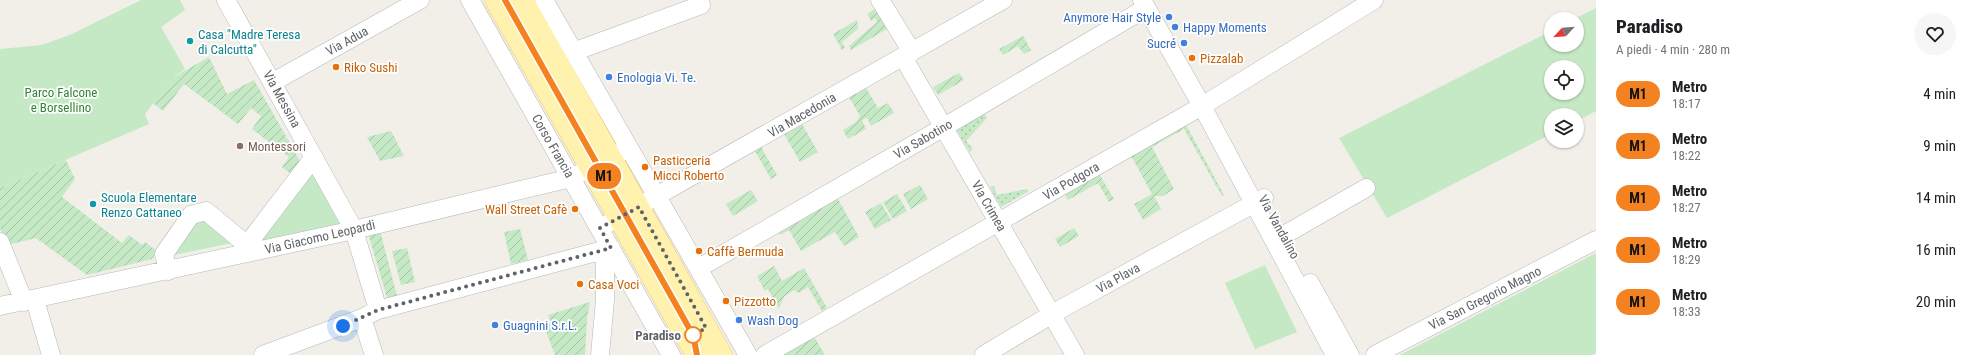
<!DOCTYPE html>
<html lang="it">
<meta charset="utf-8">
<style>
body{margin:0;font-family:"Roboto Condensed",sans-serif;background:#f6f6f6;color:#202124;height:100vh;display:flex;flex-direction:column;font-size:15px;white-space:nowrap}
*{box-sizing:border-box;margin:0}
p{font-size:13px;color:#757577}
.icon{flex:none;width:22px;height:22px;fill:none;stroke:currentColor;stroke-width:2;stroke-linecap:round;stroke-linejoin:round}
.map{position:relative;flex:1;overflow:hidden}
.sheet{display:flex;flex-direction:column;background:#fff;width:380px}
.sheet>*{flex:none}
.badge{padding:0 8px;border-radius:13px;font-size:14px;line-height:26px}
.needle{width:26px;rotate:244deg}
.controls{position:absolute;left:1544px;top:12px;display:grid;gap:8px}
.controls a{display:grid;place-items:center;width:40px;height:40px;border-radius:50%;background:#fff;box-shadow:0 1px 3px #0004;font-size:20px}
.you{position:absolute;width:20px;height:20px;margin:-10px;border:3px solid #fff;border-radius:50%;background:#1a73e8;box-shadow:0 0 0 6px #1a73e833}
.map>.badge{position:absolute;translate:-50% -50%;box-shadow:0 0 0 2px #fff}
.round{display:grid;place-items:center;flex:none;width:42px;height:42px;border-radius:21px;background:#f6f6f6}
.head{display:flex;align-items:center;justify-content:space-between;height:68px;padding:0 20px}
h1{font-size:19px;font-weight:800;line-height:30px}
ul{padding:0;list-style:none}
li{display:flex;align-items:center;gap:12px;height:52px;padding:0 20px}
li div{flex:1}
li b{display:block;font-size:15px}
li em{font-style:normal}
li .badge{min-width:44px;font-weight:700;text-align:center}
main{display:flex;flex:1;min-height:0}
.map>svg:first-child{display:block}
.grass{fill:url(#grass-dots)}
.park{fill:#c5e8c5;fill-rule:evenodd}
.garden{fill:url(#garden-furrows)}
.lines{fill:none;stroke-linecap:round;stroke-linejoin:round}
.minor-casing{stroke:#b5b8bc;stroke-width:19}
.major-casing{stroke:#f2c960;stroke-width:23}
.minor{stroke:#fff;stroke-width:18}
.major{stroke:#fff2af;stroke-width:22}
.line-casing{stroke:#fff;stroke-width:9}
.line{stroke:#f58220;stroke-width:6}
.walk{stroke:#5f6368;stroke-width:4;stroke-dasharray:0 7.2}
.shop-dot{fill:#3f7fe0;stroke:#fff;stroke-width:1.5}
.culture-dot{fill:#0f9aa8;stroke:#fff;stroke-width:1.5}
.food-dot{fill:#e8710a;stroke:#fff;stroke-width:1.5}
.education-dot{fill:#8d6e63;stroke:#fff;stroke-width:1.5}
.stop-dot{fill:#fff;stroke:#f58220;stroke-width:2}
.labels{text-anchor:middle;dominant-baseline:central;stroke-width:3.5;stroke-linejoin:round;paint-order:stroke}
.shop-label{font-size:13px;fill:#366cbe;stroke:#fff;text-anchor:start}
.culture-label{font-size:13px;fill:#0d838f;stroke:#fff;text-anchor:start}
.street-label{font-size:13px;fill:#5f6368;stroke:#fff}
.food-label{font-size:13px;fill:#c56008;stroke:#fff;text-anchor:start}
.park-label{font-size:13px;fill:#348238;stroke:#fff}
.education-label{font-size:13px;fill:#785e54;stroke:#fff;text-anchor:start}
.stop-label{font-size:13px;font-weight:bold;fill:#5f6368;stroke:#fff;text-anchor:end}
</style>
<main>
<div class="map">
<svg width="1596" height="355" viewBox="0 0 1596 355">
<defs>
<pattern id="grass-dots" width="8" height="8" patternUnits="userSpaceOnUse"><rect width="8" height="8" fill="#c5e8c5"/><path d="M2 2h.1M6 6h.1" fill="none" stroke="#a3c0a4" stroke-width="1.8" stroke-linecap="round"/></pattern>
<pattern id="garden-furrows" width="10" height="10" patternUnits="userSpaceOnUse"><rect width="10" height="10" fill="#c5e8c5"/><path d="M-1 1l2-2M0 10L10 0M9 11l2-2" fill="none" stroke="#a3c0a4"/></pattern>
</defs>
<rect width="100%" height="100%" fill="#f1efe8"/>
<path class="grass" d="M984,113L987,118L966,141L973,149L970,152L956,129Z
M994,186L997,195L1027,189L1029,191L1001,207L990,187Z"/>
<path class="park" d="M141,0H180L185,10L161,27L185,69L172,78L145,114L149,124L0,188V49L42,45L72,34Z
M1596,8V111L1577,121V115H1551V134L1387,218L1339,138L1551,31V45H1577V19H1574ZM1551,67H1577V93H1551Z
M317,162L354,230L248,245Z
M203,218L232,243L170,256L191,225Z
M1596,253V353L1592,355H1400Z
M1265,265L1297,332L1255,349L1225,283Z"/>
<path class="garden" d="M875,9L887,29L851,50L849,46L877,22L875,18L871,21L867,14Z
M857,20L858,29L842,42L845,48L842,50L833,34Z
M1023,36L1031,50L1024,54L1018,46L1003,55L999,49Z
M209,57L227,94L254,80L304,168L296,178L282,167L289,157L252,129L261,116L251,108L238,124L184,84L163,111L153,103L172,78Z
M959,73L964,80L938,95L933,87Z
M866,88L878,108L888,103L894,113L871,126L867,118L862,120L866,129L848,139L843,130L856,122L860,116L849,97Z
M1185,123L1224,195L1222,196L1184,129L1152,147L1174,189L1163,196H1154L1161,209L1143,220L1134,204L1152,194L1130,154Z
M802,124L818,152L800,162L784,134Z
M391,131L404,156L380,161L367,137Z
M761,147L777,175L771,179L755,151Z
M66,160L75,179L62,197L122,243L129,235L142,245L145,242L157,251L152,259L87,275L36,238L7,245L0,228V188Z
M1098,172L1114,199L1109,202L1098,183L1068,200L1064,192Z
M920,185L928,199L911,209L903,194Z
M751,190L758,201L733,216L726,204Z
M897,194L907,211L893,219L883,202Z
M837,197L859,237L844,246L835,232L801,251L789,230L780,235L777,230Z
M881,203L891,220L875,229L865,212Z
M1074,228L1079,236L1060,247L1055,239Z
M520,229L528,260L511,264L504,232Z
M380,230L397,296L387,298L368,233Z
M407,248L415,282L401,285L392,251Z
M774,266L782,281L804,268L827,308L822,311L808,287L799,293L794,290L784,297L779,309L768,289L765,291L757,276Z
M590,302L587,319L585,355H555L544,326L551,323L548,315Z
M813,335L825,355H777Z"/>
<g class="lines">
<g class="minor-casing">
<path id="minor" d="M226,0L354,230L378,310
M470,0L671,355
M544,0L748,355
M880,0L912,52
M1142,0L1202,106L1335,355
M573,52L701,5L699,0
M903,57L1075,355
M273,82L420,0
M600,228L1003,0
M1284,235L1366,188
M0,242L24,302
M240,254L314,157
M699,268L944,127L1146,8
M168,271L164,254L191,215L206,211L247,245
M1310,283L1350,355
M35,300L51,355
M0,306L354,230L571,178L629,148
M362,318L374,355
M263,355L362,318L378,310L611,248
M600,355L605,300V262L611,248
M765,355L1202,106L1374,0
M984,355L1059,310L1264,198
M1375,355L1596,240"/>
</g>
<g class="major-casing">
<path id="major" d="M496,0L697,355
M522,0L721,355"/>
</g>
<use href="#minor" class="minor"/>
<use href="#major" class="major"/>
</g>
<g class="lines">
<g class="line-casing">
<path id="line" d="M505,0L693,335L697,355"/>
</g>
<use href="#line" class="line"/>
<path class="walk" d="M343,326L378,310L611,248L600,228L639,207L706,328L693,335"/>
</g>
<g class="shop-dot">
<circle cx="1169" cy="17" r="4"/>
<circle cx="1175" cy="27" r="4"/>
<circle cx="1184" cy="43" r="4"/>
<circle cx="609" cy="77" r="4"/>
<circle cx="739" cy="320" r="4"/>
<circle cx="495" cy="325" r="4"/>
</g>
<g class="culture-dot">
<circle cx="190" cy="41" r="4"/>
<circle cx="93" cy="204" r="4"/>
</g>
<g class="food-dot">
<circle cx="1192" cy="58" r="4"/>
<circle cx="336" cy="67" r="4"/>
<circle cx="645" cy="167" r="4"/>
<circle cx="575" cy="209" r="4"/>
<circle cx="699" cy="251" r="4"/>
<circle cx="580" cy="284" r="4"/>
<circle cx="726" cy="301" r="4"/>
</g>
<circle class="education-dot" cx="240" cy="146" r="4"/>
<circle class="stop-dot" cx="693" cy="335" r="8"/>
<g class="labels">
<g class="shop-label">
<text x="1161" y="17" text-anchor="end">Anymore Hair Style</text>
<text x="1183" y="27">Happy Moments</text>
<text x="1176" y="43" text-anchor="end">Sucré</text>
<text x="617" y="77">Enologia Vi. Te.</text>
<text x="747" y="320">Wash Dog</text>
<text x="503" y="325">Guagnini S.r.L.</text>
</g>
<g class="culture-label">
<text x="198" y="34">Casa "Madre Teresa<tspan x="198" dy="15">di Calcutta"</tspan></text>
<text x="101" y="197">Scuola Elementare<tspan x="101" dy="15">Renzo Cattaneo</tspan></text>
</g>
<g class="street-label">
<text transform="translate(347 41) rotate(-29)">Via Adua</text>
<text transform="translate(282 99) rotate(61)">Via Messina</text>
<text transform="translate(802 115) rotate(-30)">Via Macedonia</text>
<text transform="translate(923 139) rotate(-30)">Via Sabotino</text>
<text transform="translate(553 146) rotate(60)">Corso Francia</text>
<text transform="translate(1071 181) rotate(-30)">Via Podgora</text>
<text transform="translate(989 206) rotate(60)">Via Crimea</text>
<text transform="translate(1279 227) rotate(61)">Via Vandalino</text>
<text transform="translate(320 237) rotate(-13)">Via Giacomo Leopardi</text>
<text transform="translate(1118 278) rotate(-29)">Via Plava</text>
<text transform="translate(1485 298) rotate(-27)">Via San Gregorio Magno</text>
</g>
<g class="food-label">
<text x="1200" y="58">Pizzalab</text>
<text x="344" y="67">Riko Sushi</text>
<text x="653" y="160">Pasticceria<tspan x="653" dy="15">Micci Roberto</tspan></text>
<text x="567" y="209" text-anchor="end">Wall Street Cafè</text>
<text x="707" y="251">Caffè Bermuda</text>
<text x="588" y="284">Casa Voci</text>
<text x="734" y="301">Pizzotto</text>
</g>
<g class="park-label">
<text x="61" y="92">Parco Falcone<tspan x="61" dy="15">e Borsellino</tspan></text>
</g>
<g class="education-label">
<text x="248" y="146">Montessori</text>
</g>
<g class="stop-label">
<text x="681" y="335">Paradiso</text>
</g>
</g>
</svg>
<div class="controls">
<a><svg class="needle" viewBox="-14 -14 28 28"><path d="M0-13l5 13h-10z" fill="#e53935"/><path d="M0 13l5-13h-10z" fill="#757577"/></svg></a>
<a><svg class="icon" aria-label="locate" viewBox="0 0 24 24"><circle cx="12" cy="12" r="6"/><path d="M12 2v4M12 18v4M2 12h4M18 12h4"/></svg></a>
<a><svg class="icon" aria-label="layers" viewBox="0 0 24 24"><path d="M12 4l9 5-9 5-9-5zM3 14l9 5 9-5"/></svg></a>
</div>
<div class="you" style="left:343px;top:326px"></div>
<b class="badge" style="left:604px;top:176px;background:#f58220;color:#111">M1</b>
</div>
<section class="sheet">
<div class="head"><div><h1>Paradiso</h1><p>A piedi · 4 min · 280 m</p></div><a class="round"><svg class="icon" aria-label="heart" viewBox="0 0 24 24"><path d="M12 20l-8-8c-3-5 5-10 8-4 3-6 11-1 8 4z"/></svg></a></div>
<ul>
<li><span class="badge" style="background:#f58220;color:#111">M1</span><div><b>Metro</b><p>18:17</p></div><em>4 min</em></li>
<li><span class="badge" style="background:#f58220;color:#111">M1</span><div><b>Metro</b><p>18:22</p></div><em>9 min</em></li>
<li><span class="badge" style="background:#f58220;color:#111">M1</span><div><b>Metro</b><p>18:27</p></div><em>14 min</em></li>
<li><span class="badge" style="background:#f58220;color:#111">M1</span><div><b>Metro</b><p>18:29</p></div><em>16 min</em></li>
<li><span class="badge" style="background:#f58220;color:#111">M1</span><div><b>Metro</b><p>18:33</p></div><em>20 min</em></li>
</ul>
</section>
</main>
